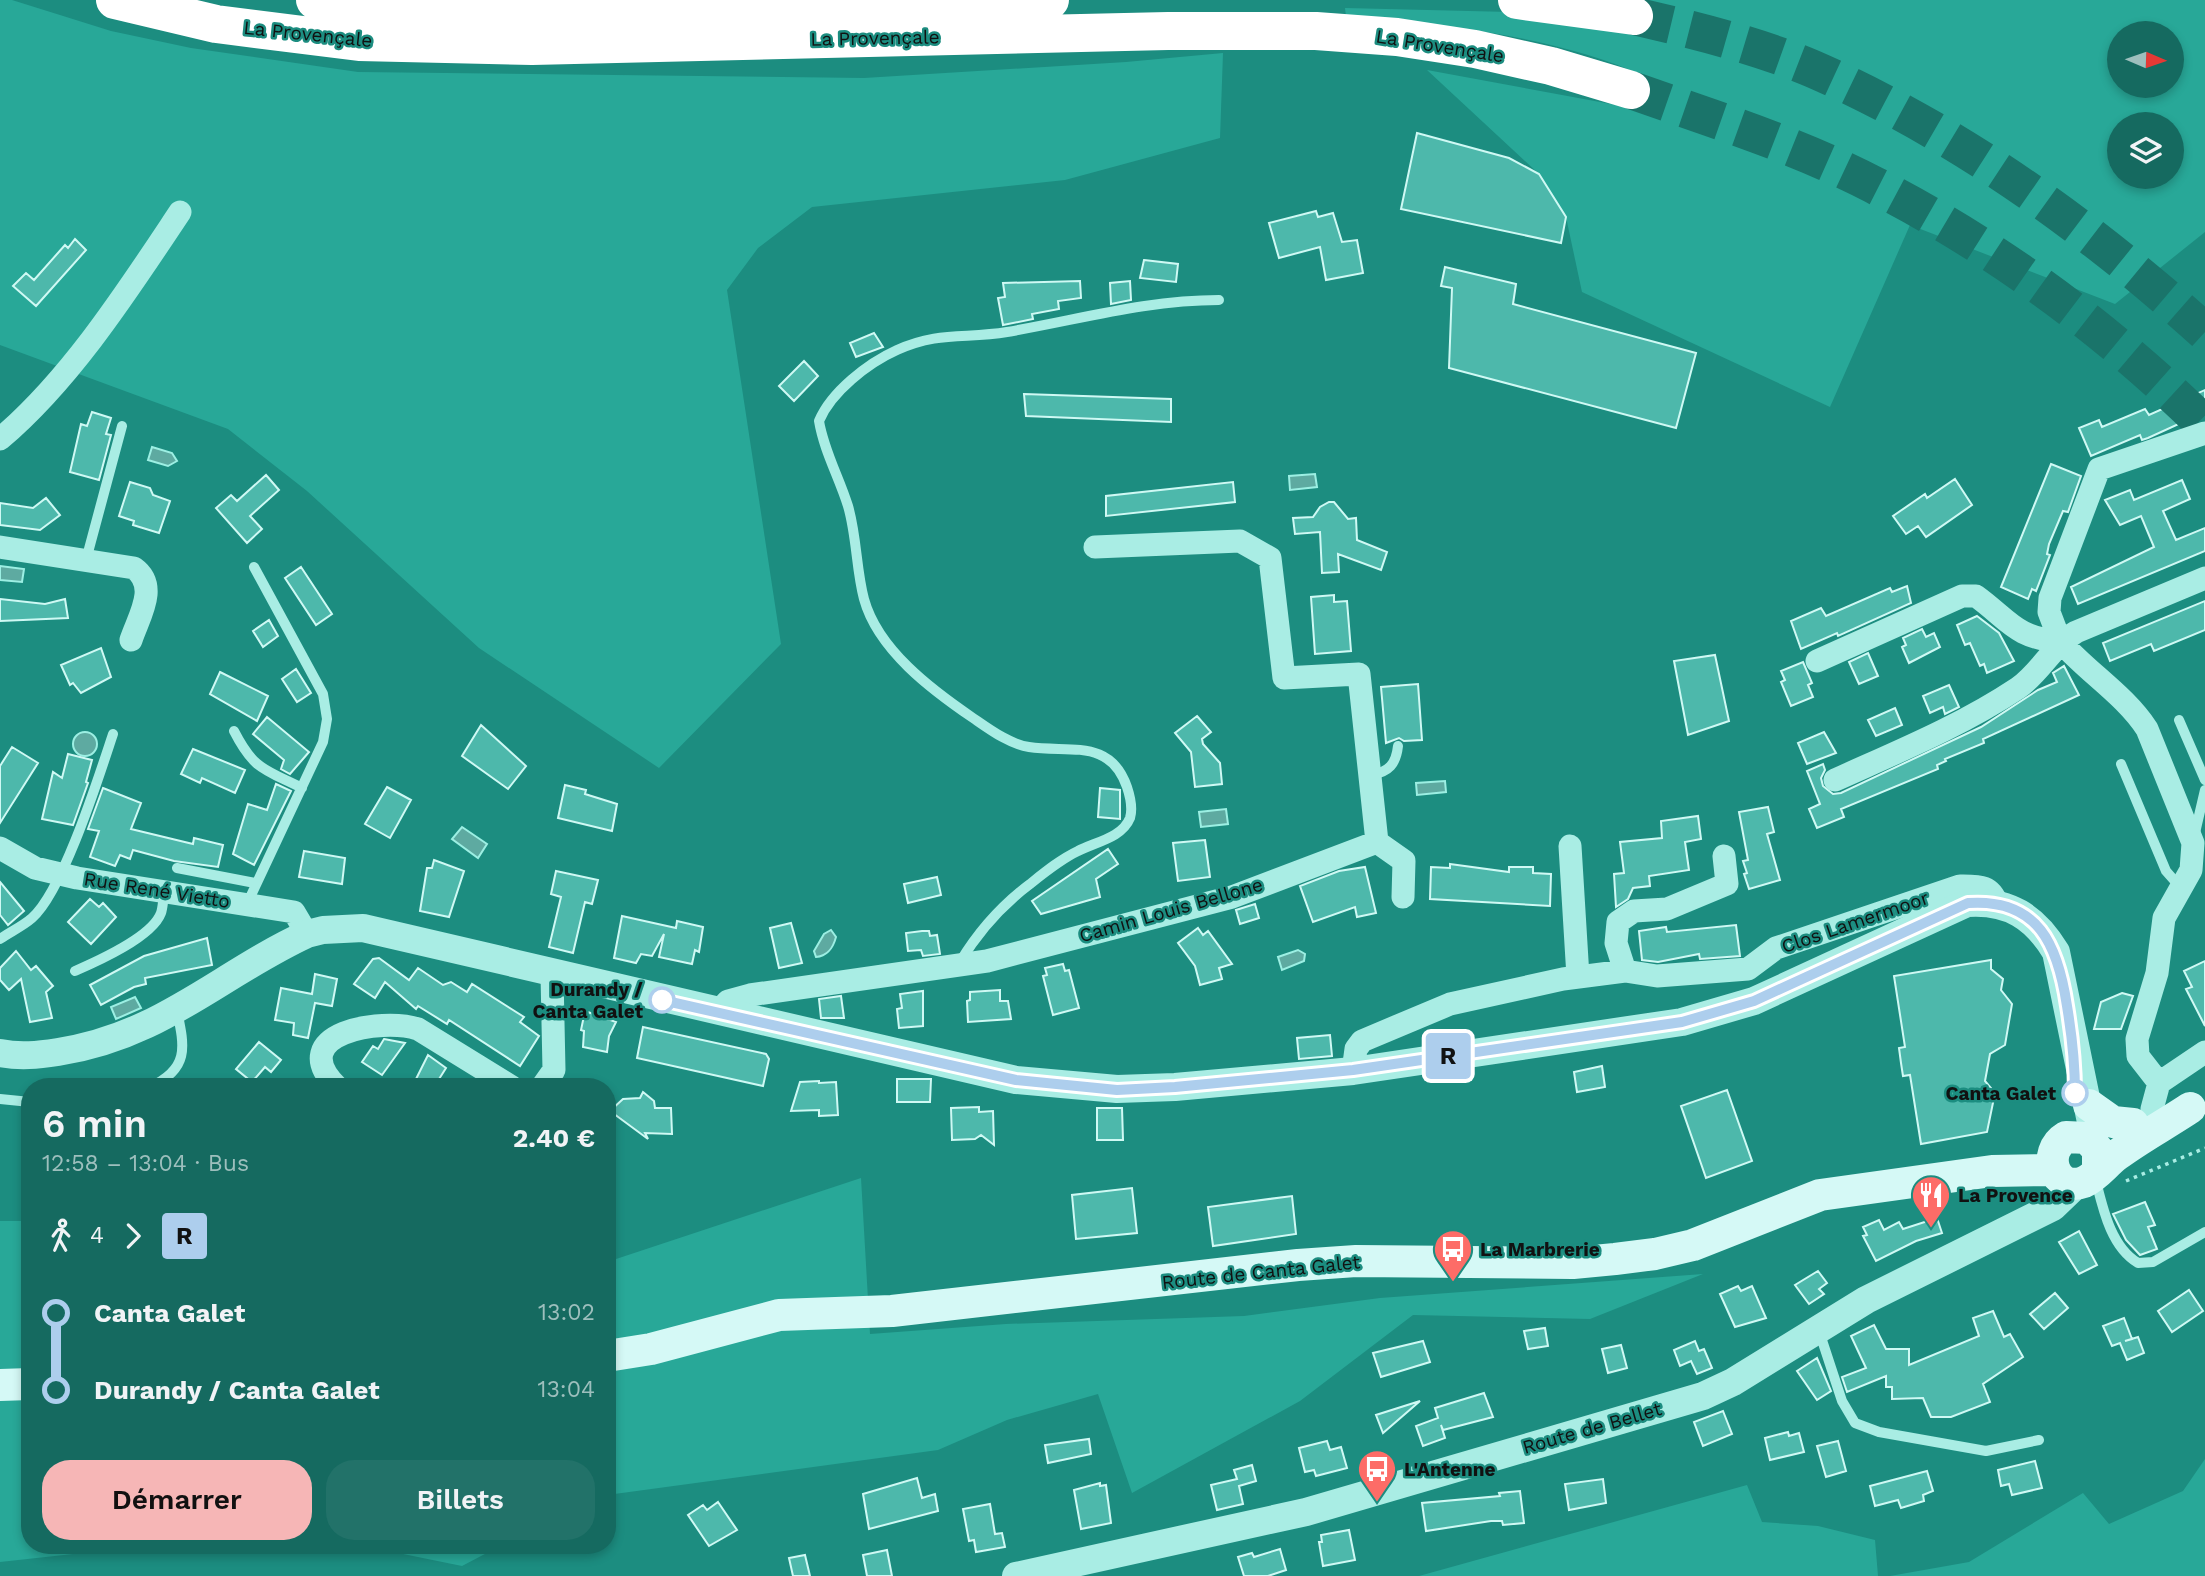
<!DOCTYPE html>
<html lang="fr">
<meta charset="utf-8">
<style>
body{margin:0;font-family:"Work Sans",sans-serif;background:#227269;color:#f1f3f6;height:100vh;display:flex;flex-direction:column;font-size:26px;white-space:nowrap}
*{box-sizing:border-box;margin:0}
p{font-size:23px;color:#9dbfbd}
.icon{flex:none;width:38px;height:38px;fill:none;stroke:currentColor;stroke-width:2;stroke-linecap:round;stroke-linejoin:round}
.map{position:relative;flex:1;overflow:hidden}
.panel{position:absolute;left:21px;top:1078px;width:595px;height:476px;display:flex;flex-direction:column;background:#156a60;border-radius:28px;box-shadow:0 4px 10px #0003}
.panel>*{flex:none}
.badge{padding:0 14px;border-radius:5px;font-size:24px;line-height:46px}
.needle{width:46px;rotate:92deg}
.fabs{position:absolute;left:2107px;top:21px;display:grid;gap:14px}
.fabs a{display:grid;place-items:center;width:77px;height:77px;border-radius:50%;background:#156a60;box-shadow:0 4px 10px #0003;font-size:35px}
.map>.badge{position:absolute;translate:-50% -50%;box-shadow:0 0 0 4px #fff}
.legs{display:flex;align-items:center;gap:10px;height:77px;padding:0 21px;font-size:23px}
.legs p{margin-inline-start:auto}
.overview{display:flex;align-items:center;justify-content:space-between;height:119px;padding:0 21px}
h1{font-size:38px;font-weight:600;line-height:52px}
.button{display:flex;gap:14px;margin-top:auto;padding:14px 21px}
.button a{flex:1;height:80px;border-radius:28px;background:#f6b6b6;color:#111;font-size:28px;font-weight:600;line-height:80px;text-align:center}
.button a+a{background:#227269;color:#f1f3f6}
ul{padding:0 21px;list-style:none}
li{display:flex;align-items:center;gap:24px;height:77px;font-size:26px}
li i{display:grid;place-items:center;width:10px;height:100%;margin:0 9px;background:currentColor}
li i::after{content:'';width:18px;height:18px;margin:-9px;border:5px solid;border-radius:50%;background:#156a60}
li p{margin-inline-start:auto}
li:first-child i{background:linear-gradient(#0000 50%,currentColor 0)}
li:last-child i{background:linear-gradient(currentColor 50%,#0000 0)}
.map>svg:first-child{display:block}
.green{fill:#28a898;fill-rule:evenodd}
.water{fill:#5eaaa1;stroke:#9cefe3;stroke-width:2}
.building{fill:#4db8ab;stroke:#cff9f4;stroke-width:2}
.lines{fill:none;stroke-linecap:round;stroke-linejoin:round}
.motorway-tunnel{stroke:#1a746a;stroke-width:38;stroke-dasharray:38 19;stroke-linecap:butt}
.path{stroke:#a9ede4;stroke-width:3.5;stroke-dasharray:3.5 5;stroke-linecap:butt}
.service{stroke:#a9ede4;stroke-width:10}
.minor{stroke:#a9ede4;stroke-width:23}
.tertiary{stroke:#a9ede4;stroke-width:28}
.secondary{stroke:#d5f9f6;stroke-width:32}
.motorway{stroke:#fff;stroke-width:38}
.line-1-casing{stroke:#fff;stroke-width:16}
.line-1{stroke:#adceed;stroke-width:10}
.stop-1-dot{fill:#fff;stroke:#adceed;stroke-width:3.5}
.labels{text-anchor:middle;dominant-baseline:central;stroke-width:5;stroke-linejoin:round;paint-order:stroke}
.street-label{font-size:19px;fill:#111;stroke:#1c8d80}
.stop-label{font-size:19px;font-weight:bold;fill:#111;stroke:#1c8d80;text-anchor:end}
.poi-label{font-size:19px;font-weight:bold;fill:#111;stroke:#1c8d80;text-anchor:start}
</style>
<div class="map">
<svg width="2205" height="1576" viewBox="0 0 2205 1576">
<rect width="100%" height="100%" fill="#1c8d80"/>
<path class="green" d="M0,0H12L111,31L191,48L358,72L864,78L1126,62L1223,53L1220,138L1065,180L812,207L758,248L727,290L781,644L659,768L479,648L307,491L228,429L0,345Z
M1644,0H2205V232L2115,304L1910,225L1830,407L1582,292L1566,217L1539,174L1427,70L1638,109L1645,76C1551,35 1446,25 1346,16L1345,8L1510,12L1653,33L1659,4ZM2119,33H2172V86H2119ZM2119,124H2172V177H2119Z
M861,1178L870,1334L1006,1324L1244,1316L1380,1298L1703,1274L1590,1319L1413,1315L1300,1401L1132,1493L1098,1394L1007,1420L938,1450L607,1495V1262Z
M0,1221H30V1545H155L0,1562Z
M2205,1459V1576H1890L1969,1562L2083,1493L2109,1524L2183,1491Z
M1747,1485L1762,1522L1818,1526L1875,1540L1878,1576H1419Z
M359,1545H502L462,1566Z"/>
<path class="water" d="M152,447L172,453L177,461L168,466L148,460Z
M1315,474L1317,487L1290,490L1289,476Z
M0,566L24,569L22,582L0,580Z
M73 744a12 12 0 1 1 24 0a12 12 0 1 1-24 0Z
M1445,781L1446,792L1417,795L1416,783Z
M1226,809L1228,824L1201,827L1199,812Z
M462,827L487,844L478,858L452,839Z
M831,930L836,937C833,948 828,956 816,957L814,951L824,934Z
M1298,950L1305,954L1304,961L1282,970L1278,957Z
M135,997L141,1008L116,1019L111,1007Z"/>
<path class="building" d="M1417,133L1509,158L1539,174L1566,217L1561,243L1401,209Z
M1316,211L1318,217L1333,213L1342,242L1357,240L1363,273L1326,280L1320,247L1279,258L1269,223Z
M75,239L86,250L36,306L13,286L26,273L34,280L65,245L68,248Z
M1144,260L1178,264L1176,282L1140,278Z
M1445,267L1516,284L1513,304L1696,353L1676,428L1449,368L1452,288L1441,286Z
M1080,281L1081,298L1058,301L1059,309L1032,314L1033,319L1003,325L998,298L1005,297L1003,283Z
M1130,281L1131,300L1111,304L1110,283Z
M874,333L883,347L856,357L850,343Z
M804,361L818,376L794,401L779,386Z
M2205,390V412L2148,438L2142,440L2140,435L2091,456L2079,428L2099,420L2102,427L2145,409L2149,415Z
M1024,394L1171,399V422L1026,416Z
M92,412L111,418L106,434L111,435L99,480L70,472L81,424L87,426Z
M2051,464L2081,476L2068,512L2063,511L2049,544L2047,554L2050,555L2036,591L2032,589L2028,599L2001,587Z
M266,475L279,490L250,516L262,529L247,543L216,508L231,495L237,501Z
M1955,479L1972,505L1926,537L1918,526L1906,534L1893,516L1925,494L1927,498Z
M2182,480L2190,499L2163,511L2176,540L2205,528V551L2078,604L2071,587L2154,547L2141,516L2120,525L2105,500L2130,490L2134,500Z
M130,482L150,488L153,495L170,501L159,533L133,525L134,521L119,516Z
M1233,482L1235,502L1106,516V496Z
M46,498L60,515L40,530L0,525V503L33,508Z
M1329,502H1334L1348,519L1356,518L1357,540L1387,552L1381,570L1338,554L1339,572L1322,573L1320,532L1295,534L1293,518L1313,517L1320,507Z
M301,567L332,614L316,625L285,578Z
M1907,586L1911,603L1838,636L1837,633L1801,649L1791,621L1821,608L1826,616L1890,588L1892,592Z
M1334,595V602L1347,601L1351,651L1315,654L1311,597Z
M0,599L45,604L65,599L68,618L0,621Z
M2205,601V630L2154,651L2151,644L2110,661L2103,643Z
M1977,616L1999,633L2014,661L1987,673L1984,664L1980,666L1970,643L1965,645L1957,625Z
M269,620L278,636L263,647L253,631Z
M1922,629L1926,637L1934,633L1940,647L1909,663L1902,647L1906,645L1903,638Z
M101,648L111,677L81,693L73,683L70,685L61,665Z
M1868,653L1878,676L1859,684L1849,662Z
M1715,655L1729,721L1688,735L1674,661Z
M1803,662L1812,683L1808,685L1813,697L1791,706L1781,682L1785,680L1781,671Z
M2064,666L2079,695L1983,739L1984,743L1945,759L1946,761L1937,765L1938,769L1841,809L1844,817L1817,828L1809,809L1820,804L1807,771L1823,764L1825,770L1821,778L1823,786L1833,794L1841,793L1981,727L2038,690L2057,682L2053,673Z
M296,669L311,693L297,702L282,679Z
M220,672L268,696L257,721L210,694Z
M1418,684L1422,740L1404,741L1399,738L1386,743L1381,687Z
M1949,685L1959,707L1945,714L1943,707L1930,713L1923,696Z
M1895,708L1902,725L1876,736L1868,720Z
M1197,716L1211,732L1202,739L1203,744L1220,763L1222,784L1195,787L1191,752L1175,733Z
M267,717L309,752L290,774L281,769L284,760L253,734Z
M481,725L526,766L508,789L462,756Z
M1824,732L1836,753L1807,764L1798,743Z
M12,747L38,763L0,823V766Z
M193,749L245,770L235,793L202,778L200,783L181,774Z
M68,754L92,760L86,782L88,783L73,825L42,819L53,772L62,778Z
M276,784L291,791L254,865L233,854L248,804L267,810Z
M565,785L586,790L585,794L617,804L612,831L558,818Z
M387,787L411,800L390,838L365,824Z
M103,788L141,803L131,829L193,844L194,838L223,845L218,867L174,861L133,850L130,859L120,855L115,866L90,857L99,831L88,829Z
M1100,788L1120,790V819L1098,817Z
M1768,807L1774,832L1767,834L1780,880L1749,889L1744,874L1747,873L1743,861L1748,860L1739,812Z
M1698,816L1701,839L1685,842L1689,870L1649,876L1650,886L1633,888L1628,899L1616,907L1614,874L1624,873L1620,842L1662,838L1661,821Z
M1205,840L1210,877L1178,881L1173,843Z
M1108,849L1118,864L1096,879L1100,897L1041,914L1032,901Z
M304,851L345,858L342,884L299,877Z
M434,860L464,871L449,917L420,911L427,868H432Z
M1450,864L1509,872V867H1533V873L1551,874L1550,906L1430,899L1431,867L1450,868Z
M1365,867L1376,913L1357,917L1355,907L1313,922L1300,886L1339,871Z
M556,871L598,880L592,904L585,902L573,953L549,947L561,897L551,894Z
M937,877L941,895L908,903L904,884Z
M0,882L24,911L8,925L0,915Z
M90,899L99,907L103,903L116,917L91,944L68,922Z
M1255,904L1259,918L1240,924L1236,910Z
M622,916L676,928L677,921L703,927L699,952L695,950L692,964L659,957L664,934L652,956L641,954L636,963L614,958Z
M791,923L802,963L779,968L770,928Z
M1736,925L1740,956L1700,959L1699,954L1658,962L1642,960L1639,931L1666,927L1667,932Z
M1198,928L1203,935L1208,931L1232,964L1219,968L1222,979L1200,985L1195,966L1178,943Z
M922,931H929L930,936L937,935L940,954L923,956L921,950L908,951L906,933Z
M207,938L212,965L145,978L146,984L134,987L101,1005L90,985L144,956Z
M16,951L31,970L36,966L53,986L46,992L52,1018L30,1022L21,979L9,990L0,980V968Z
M379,958L409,980L418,968L443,985L451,982L467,992L472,984L524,1017L520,1022L539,1036L520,1066L449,1020L447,1024L418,1006L416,1009L385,982L375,998L354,984L373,959Z
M1991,960V969L2003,979L2001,990L2012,1004L2005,1045L1990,1054L1985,1081L1995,1093L1987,1132L1921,1144L1910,1075L1903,1076L1901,1063L1899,1048L1905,1047L1894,976Z
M2205,961V1026L2186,989L2192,987L2184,971Z
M1063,964L1065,971L1069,970L1079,1008L1053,1015L1043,976L1047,975L1045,968Z
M315,974L337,979L332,1006L315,1003L308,1038L293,1035L294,1023L275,1020L281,988L312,994Z
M1000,990V1001H1008L1011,1019L968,1022L967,1001L970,1000V992Z
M923,991V1026L899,1028L897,1009L902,1008L900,994Z
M2122,993L2133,996L2121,1029H2094L2101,1002Z
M841,996L844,1018H821L819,999Z
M585,1011L616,1022L609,1036L607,1052L583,1047L584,1031L581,1030Z
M643,1027L766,1054L769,1059L763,1086L637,1058Z
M1330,1035L1332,1056L1299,1059L1297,1038Z
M384,1039L405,1043L382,1075L362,1062L373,1046L378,1049Z
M259,1042L281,1060L271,1072L265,1067L252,1082L236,1069Z
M428,1055L446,1068L434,1087H412Z
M1602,1066L1605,1087L1577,1092L1574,1072Z
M897,1079H931L930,1102H897Z
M819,1081V1083L836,1082L838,1115L819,1116V1110L791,1111L800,1082Z
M1727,1090L1752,1161L1706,1178L1681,1106Z
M643,1092L654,1101L655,1108H671L672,1134L645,1133L648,1139L610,1111L623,1099L640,1098Z
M979,1107V1112L993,1111L994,1145L981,1135L975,1139L952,1140L951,1108Z
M1097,1108H1122L1123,1140H1097Z
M1132,1188L1137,1233L1076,1239L1072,1195Z
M1292,1196L1296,1234L1213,1246L1208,1207Z
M2145,1202L2155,1225L2148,1227L2157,1249L2140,1255L2126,1240L2113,1214Z
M1937,1218L1942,1233L1916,1241L1876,1261L1863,1236L1867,1235L1863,1227L1879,1220L1884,1230L1899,1222L1903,1229Z
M2079,1231L2097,1265L2079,1274L2059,1242Z
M1818,1271L1827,1283L1819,1289L1824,1294L1809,1304L1795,1285Z
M1738,1286L1741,1291L1752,1286L1766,1318L1735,1327L1720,1294Z
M2189,1290L2203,1311L2172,1332L2158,1311Z
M2055,1293L2068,1308L2044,1329L2030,1314Z
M1993,1311L2004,1337L2010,1334L2023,1357L1983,1384L1990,1402L1951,1417H1931L1923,1398L1892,1399V1387H1886V1376L1847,1392L1842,1377L1866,1368L1851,1336L1874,1325L1886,1349H1909V1365L1979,1336L1973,1318Z
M2124,1318L2132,1339L2125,1341L2138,1337L2144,1353L2127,1360L2120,1343L2112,1346L2103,1326Z
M1545,1328L1548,1346L1528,1349L1524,1331Z
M1423,1341L1430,1362L1381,1377L1373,1353Z
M1695,1341L1699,1351L1704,1349L1712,1368L1697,1374L1691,1361L1680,1366L1674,1350Z
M1621,1345L1627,1368L1608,1373L1602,1349Z
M1817,1358L1831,1391L1817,1400L1797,1371Z
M1484,1393L1493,1417L1443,1430L1441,1425L1445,1438L1423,1446L1416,1426L1438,1418L1435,1408Z
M1420,1401L1383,1433L1376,1415Z
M1723,1411L1732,1434L1703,1446L1694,1422Z
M1788,1432L1789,1436L1799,1433L1804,1452L1770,1460L1765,1438Z
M1089,1439L1091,1454L1048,1463L1045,1445Z
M1327,1441L1330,1450L1341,1447L1347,1468L1316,1476L1314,1470L1305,1472L1299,1448Z
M1838,1441L1846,1471L1826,1477L1817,1446Z
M2035,1461L2042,1488L2012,1495L2009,1484L2001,1486L1998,1470Z
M1252,1465L1256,1481L1239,1486L1243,1504L1217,1510L1211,1485L1237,1479L1234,1470Z
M1927,1471L1933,1491L1923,1495L1924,1501L1901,1508L1898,1500L1875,1506L1870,1486Z
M917,1478L922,1498L935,1494L938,1511L869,1529L863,1494Z
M1603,1479L1606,1503L1569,1510L1565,1484Z
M1100,1483V1486L1106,1485L1111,1523L1081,1529L1074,1490Z
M1520,1491L1524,1523L1503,1525L1502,1521H1491L1426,1531L1422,1503L1500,1496L1499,1493Z
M718,1502L737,1530L709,1546L688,1515L703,1505L707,1510Z
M990,1504L995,1534L1002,1533L1005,1547L976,1552L974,1540L969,1541L963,1509Z
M1349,1530L1355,1560L1323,1566L1319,1542H1322L1321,1535Z
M1280,1549L1286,1570L1268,1576H1244L1238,1557L1252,1553L1254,1557Z
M887,1550L892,1576H867L863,1555Z
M805,1555L810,1576H793L789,1558Z"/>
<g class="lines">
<path class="motorway-tunnel" d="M1634,16C1694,30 1756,45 1813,69C1957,132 2089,227 2205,332
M1631,90C1713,119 1797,145 1874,185C1996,247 2107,329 2205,425"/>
<path class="path" d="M2126,1181L2205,1148"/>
<path class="service" d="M86,560L122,426
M2179,720L2205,780
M234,731C254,770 264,769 302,788
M2121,764L2166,871L2181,888
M1371,775C1389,772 1396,764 1398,746
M2194,837L2205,790
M177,868L255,883
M247,904L323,742L327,719L323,694L254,567
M0,939C10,932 23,926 32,918C63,891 99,776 113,734
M960,962C978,932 1002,905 1030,884C1045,872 1061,859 1078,851C1095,842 1122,838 1130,818C1133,808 1130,796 1127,787C1110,738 1070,753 1029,747C1009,744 989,729 973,718C932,690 878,650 864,599C856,569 857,537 848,506C839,477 824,451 819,421C831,392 868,363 897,350C939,331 965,339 1007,332C1078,320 1146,300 1219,300
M75,971C98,961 152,937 161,913C163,907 163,898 165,891
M150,1087C189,1069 185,1048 177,1011
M0,1099L30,1102
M2096,1181C2103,1209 2111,1247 2138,1263L2153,1262L2205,1232
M1819,1331L1842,1401L1855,1423L1879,1432L1986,1451L2039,1440"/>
<path class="minor" d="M0,439C71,379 128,290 180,212
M0,547L134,568C159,586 139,616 131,640
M2060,641L2049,612L2050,598L2099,469L2205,433
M1817,661L1962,596H1976C2008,619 2016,639 2060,641C2087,672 2125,695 2147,729L2193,843L2191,870L2164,918L2157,973L2137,1039L2138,1056L2159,1083
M1835,780C1897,752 1961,726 2018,688C2041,672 2052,646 2076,632L2205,578
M1377,842L1404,861L1403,897
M1570,846L1578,977
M0,848L35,868L77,878L294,912L307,934
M1625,971L1616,943L1618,922L1634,911L1667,909L1727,884L1724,856
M719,1011L728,1001L750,995L987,961L1232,897L1377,842L1359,674L1284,678L1270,558L1240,541L1095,547
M1353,1071L1356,1049L1362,1041L1450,1004L1563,979L1625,971L1657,976L1748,969L1776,948L1960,886C1979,886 1991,885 1997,904
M2159,1083L2205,1052
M337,1087C283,1033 382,1017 418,1029L512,1087
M542,1087L554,1070L552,975
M2154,1118L2152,1109L2159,1083"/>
<path class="tertiary" d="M0,1053C20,1057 38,1055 58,1052C162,1036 218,975 307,934L323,930L363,928L1016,1080L1117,1089L1175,1087L1353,1071L1682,1022L1754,1001L1967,903C2009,900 2035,917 2056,952L2092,1127
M1016,1576L1306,1512L1703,1396L1733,1382L1866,1300L2053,1207L2078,1183"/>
<path class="secondary" d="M2089,1105L2113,1122L2133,1124
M2098,1169V1150L2087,1138L2066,1137C2041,1152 2054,1193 2084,1182C2096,1177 2107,1162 2117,1155C2140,1138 2166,1124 2190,1108
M607,1356L651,1349L779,1315L892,1311L1298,1265L1356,1261L1573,1263L1615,1259L1655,1254L1693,1245L1820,1195L1992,1171L2054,1170
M0,1385L30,1384"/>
<path class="motorway" d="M115,0L216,24L359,42L532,46L1168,31H1316L1397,37L1475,49L1551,66L1631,90
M315,0L362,5L531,11L1050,0
M1517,0L1634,16"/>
</g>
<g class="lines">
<g class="line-1-casing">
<path id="line-1" d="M662,1000L1016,1080L1117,1090L1175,1087L1353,1070L1682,1022L1754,1001L1968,903C2039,898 2058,946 2067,1006C2072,1036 2075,1064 2075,1093"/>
</g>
<use href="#line-1" class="line-1"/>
</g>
<defs>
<g id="restaurant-pin" transform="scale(2.0125)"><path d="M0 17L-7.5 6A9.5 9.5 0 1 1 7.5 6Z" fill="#fd6c67" stroke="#1c8d80"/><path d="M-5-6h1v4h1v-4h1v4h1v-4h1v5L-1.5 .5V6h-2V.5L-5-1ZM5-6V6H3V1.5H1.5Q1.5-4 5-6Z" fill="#fff"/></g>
<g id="bus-pin" transform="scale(2.0125)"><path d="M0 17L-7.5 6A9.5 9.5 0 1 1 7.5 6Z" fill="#fd6c67" stroke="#1c8d80"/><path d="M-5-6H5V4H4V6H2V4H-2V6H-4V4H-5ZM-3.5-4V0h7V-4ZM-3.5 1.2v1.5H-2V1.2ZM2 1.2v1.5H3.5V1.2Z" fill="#fff"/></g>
</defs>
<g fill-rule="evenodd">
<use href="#restaurant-pin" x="1931" y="1195"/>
<use href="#bus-pin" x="1453" y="1249"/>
<use href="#bus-pin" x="1377" y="1469"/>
</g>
<g class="stop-1-dot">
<circle cx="662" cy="1000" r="12"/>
<circle cx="2075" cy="1093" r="12"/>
</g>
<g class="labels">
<g class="street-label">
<text transform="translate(308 34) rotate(6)">La Provençale</text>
<text transform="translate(875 38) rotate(-1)">La Provençale</text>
<text transform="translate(1440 46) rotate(9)">La Provençale</text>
<text transform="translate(157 890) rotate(9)">Rue René Vietto</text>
<text transform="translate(1171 910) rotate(-16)">Camin Louis Bellone</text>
<text transform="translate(1855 922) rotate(-19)">Clos Lamermoor</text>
<text transform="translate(1261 1272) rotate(-6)">Route de Canta Galet</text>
<text transform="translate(1592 1428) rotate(-16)">Route de Bellet</text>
</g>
<g class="stop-label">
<text x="643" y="989">Durandy /<tspan x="643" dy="22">Canta Galet</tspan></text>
<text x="2056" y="1093">Canta Galet</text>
</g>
<g class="poi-label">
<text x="1958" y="1195">La Provence</text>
<text x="1480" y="1249">La Marbrerie</text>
<text x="1404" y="1469">L'Antenne</text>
</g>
</g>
</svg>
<div class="fabs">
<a><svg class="needle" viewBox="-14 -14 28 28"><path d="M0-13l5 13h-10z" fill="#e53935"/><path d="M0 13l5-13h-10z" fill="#9dbfbd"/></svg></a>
<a><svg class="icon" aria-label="layers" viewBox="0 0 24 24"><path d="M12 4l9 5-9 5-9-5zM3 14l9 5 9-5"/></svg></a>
</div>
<b class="badge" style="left:1448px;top:1056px;background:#adceed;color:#111">R</b>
<section class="panel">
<div class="overview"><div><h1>6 min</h1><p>12:58 – 13:04 · Bus</p></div><b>2.40 €</b></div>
<div class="legs"><svg class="icon" aria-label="walk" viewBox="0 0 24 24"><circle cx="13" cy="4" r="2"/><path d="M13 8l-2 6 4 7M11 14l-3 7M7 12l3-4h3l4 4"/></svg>4<svg class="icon" aria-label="forward" viewBox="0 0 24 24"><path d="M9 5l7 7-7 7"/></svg><b class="badge" style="background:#adceed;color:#111">R</b></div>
<ul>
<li><i style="color:#adceed"></i><b>Canta Galet</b><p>13:02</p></li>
<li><i style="color:#adceed"></i><b>Durandy / Canta Galet</b><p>13:04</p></li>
</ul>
<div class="button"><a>Démarrer</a><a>Billets</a></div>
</section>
</div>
